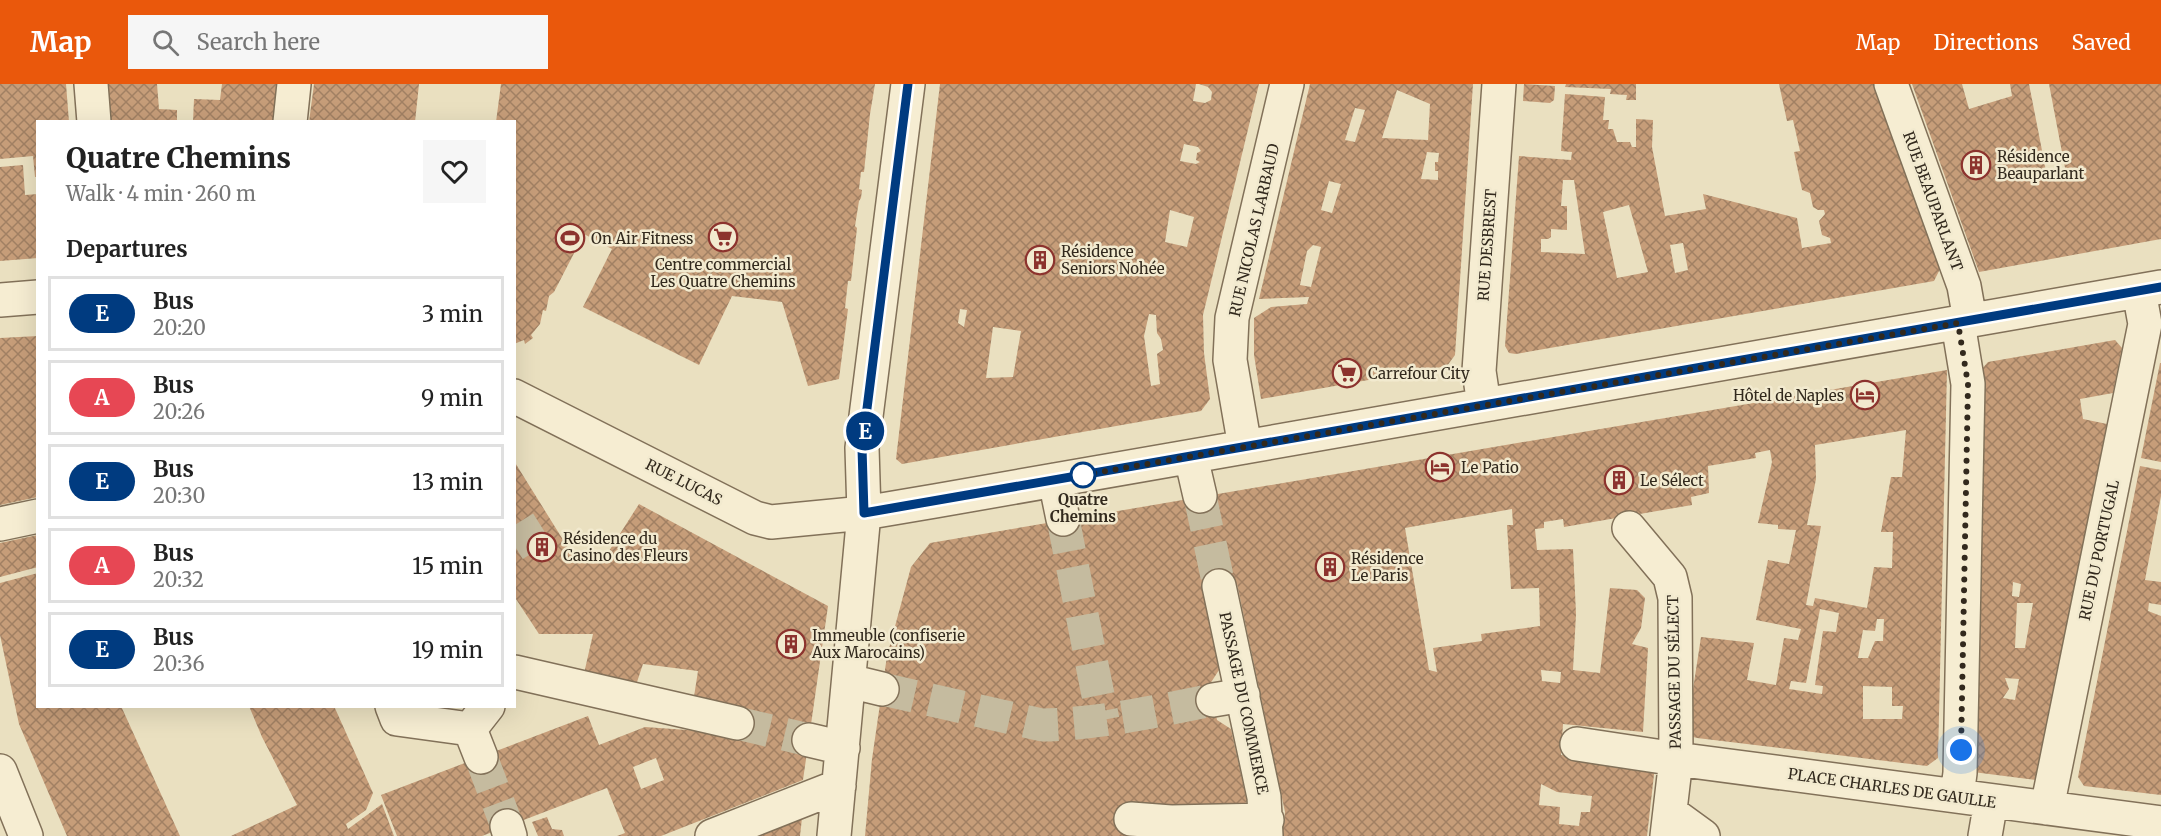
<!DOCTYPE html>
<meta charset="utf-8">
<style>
body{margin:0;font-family:Merriweather,serif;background:#f6f6f6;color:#222;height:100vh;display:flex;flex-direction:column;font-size:22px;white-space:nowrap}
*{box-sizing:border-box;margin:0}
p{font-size:20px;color:#767676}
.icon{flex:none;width:33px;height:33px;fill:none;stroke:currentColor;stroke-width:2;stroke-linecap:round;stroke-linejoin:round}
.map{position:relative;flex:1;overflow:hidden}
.details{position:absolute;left:36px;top:36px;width:480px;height:588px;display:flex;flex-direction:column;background:#fff;border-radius:0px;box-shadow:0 6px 24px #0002}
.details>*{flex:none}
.badge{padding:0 12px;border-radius:20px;font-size:21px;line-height:39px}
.you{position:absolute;width:30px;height:30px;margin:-15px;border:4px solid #fff;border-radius:50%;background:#1a73e8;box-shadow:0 0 0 9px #1a73e833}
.map>.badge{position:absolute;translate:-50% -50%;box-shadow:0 0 0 3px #fff}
h2{padding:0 30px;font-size:22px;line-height:54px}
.round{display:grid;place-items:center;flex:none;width:63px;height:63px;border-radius:0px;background:#f6f6f6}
.summary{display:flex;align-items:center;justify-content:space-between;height:102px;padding:0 30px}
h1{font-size:28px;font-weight:800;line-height:45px}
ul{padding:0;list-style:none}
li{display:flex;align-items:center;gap:18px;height:75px;margin:0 12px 9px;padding:0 18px;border:3px solid #e0e0e0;border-radius:0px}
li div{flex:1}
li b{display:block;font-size:22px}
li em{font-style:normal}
li .badge{min-width:66px;font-weight:700;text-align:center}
header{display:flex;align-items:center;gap:36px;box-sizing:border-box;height:84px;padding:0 30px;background:#ea580c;color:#fff}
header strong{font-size:28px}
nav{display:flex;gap:33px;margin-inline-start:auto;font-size:21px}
.search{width:420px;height:54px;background:#f6f6f6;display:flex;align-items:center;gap:15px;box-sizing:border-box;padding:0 21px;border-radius:0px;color:#767676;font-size:22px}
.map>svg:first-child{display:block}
.building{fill:url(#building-cross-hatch);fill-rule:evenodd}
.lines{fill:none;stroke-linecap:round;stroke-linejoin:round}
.minor-tunnel{stroke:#c5bb9f;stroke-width:33;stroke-dasharray:33 16;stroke-linecap:butt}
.minor-casing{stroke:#827159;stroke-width:36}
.minor{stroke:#f6edd2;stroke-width:33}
.line-casing{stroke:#fff;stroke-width:14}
.line{stroke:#003b80;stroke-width:9}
.walk{stroke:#32291d;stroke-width:6;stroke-dasharray:0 10.8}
.stop-dot{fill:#fff;stroke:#003b80;stroke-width:3}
.labels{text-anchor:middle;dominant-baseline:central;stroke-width:5;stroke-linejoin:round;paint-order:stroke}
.poi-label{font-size:15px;fill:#32291d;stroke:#f2eacf;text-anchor:start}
.street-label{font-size:15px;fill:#32291d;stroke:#f2eacf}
.stop-label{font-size:15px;font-weight:bold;fill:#32291d;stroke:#f2eacf}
</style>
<header>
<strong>Map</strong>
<div class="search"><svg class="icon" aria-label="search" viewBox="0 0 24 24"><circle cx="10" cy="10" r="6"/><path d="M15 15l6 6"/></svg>Search here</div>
<nav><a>Map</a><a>Directions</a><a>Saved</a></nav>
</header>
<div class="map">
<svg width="2161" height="752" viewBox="0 0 2161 752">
<defs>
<pattern id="building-cross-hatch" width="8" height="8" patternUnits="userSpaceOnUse" patternTransform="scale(1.5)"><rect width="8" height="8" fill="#c69d79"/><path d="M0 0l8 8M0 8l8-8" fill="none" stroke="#a18063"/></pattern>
</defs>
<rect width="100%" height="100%" fill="#eae0c0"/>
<path class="building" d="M0,0H66L69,38H38V93H35L33,72L0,75Z
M105,0H157L159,25L177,26V38H108Z
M222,0H280L275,38H193L194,15L220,16Z
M314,0H419L415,38H309Z
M501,0H875L870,30L864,88H861L859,105L862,106L861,114L859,117L855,142L857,144L851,197H848L845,224L848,225L839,295L808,302L782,218L732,212L699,281L583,223L612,165L584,150L554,208L549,212L546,227L543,226L540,240L531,251L533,254L525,260L524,256L514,260V38H496Z
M940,0H1196L1193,17L1205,19L1211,16L1212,8L1208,3L1199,0H1259L1203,231L1204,269L1210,315L1201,327L902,380L896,375ZM1184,60L1198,63L1201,67L1197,69L1196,76L1200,78L1196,80L1180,77ZM1170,126L1194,133L1187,163L1165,158ZM960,225L967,226L964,243L958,239ZM1149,230L1156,231L1157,249L1161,255L1163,266L1157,270L1160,300L1151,302L1144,252ZM993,243L1021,247L1013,293L986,294Z
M1310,0H1473L1455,271L1447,282L1261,315L1254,271V234L1271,223L1307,220L1309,213L1259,215ZM1397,6L1430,20L1428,56L1382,54ZM1355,24L1365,26L1355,58L1345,56ZM1427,68L1439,69L1438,78H1435V87H1438V96L1421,95ZM1329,97L1341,100L1332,129L1321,126ZM1313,161L1321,163L1311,203L1300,201L1307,167Z
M1524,0L1555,2L1554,16L1550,19L1523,17Z
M1566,0H1636V16H1626L1627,11L1610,10L1611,5L1565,3Z
M1779,0H1875L1940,185L1934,197L1516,270L1509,269L1505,262L1519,72L1571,76L1572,68L1561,67L1565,10L1605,13L1603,36H1609L1608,45H1613L1617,58H1630L1632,63H1636V35L1653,36L1652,63L1665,132L1706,125L1703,110L1797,134L1802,164L1831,159L1830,154L1822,151L1819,137L1825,130L1824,126H1818L1813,123L1810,109L1802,106L1794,68L1800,67L1793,36L1787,37ZM1563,96H1574L1585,170L1541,168V155H1548L1551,153V145L1567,146V122H1561ZM1629,121L1648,188L1617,194L1603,128ZM1683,159L1688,186L1675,189L1670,161Z
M1912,0H1962L1969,25L2012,12L2010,0H2029L2046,87L2065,84L2049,0H2161V155L1979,188Z
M23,81L25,111L38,110V174L0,177V83Z
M38,252V413L0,421V254Z
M2115,256L2122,264L2113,309L2080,315L2083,335L2107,340L2036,696L1973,688L1981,286L1988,278ZM2013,498L2021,500L2019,513L2012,512ZM2017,519H2033L2025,564H2015ZM2005,594L2019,595L2015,616L2003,614L2009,605Z
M2160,279H2161V378L2141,374Z
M1947,286L1938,674L1927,682L1697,654L1686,651L1701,553L1754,559L1747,596L1776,601L1784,554L1798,556L1801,545L1756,536L1768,476L1789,480L1796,446L1778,445V441L1758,439L1772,378L1770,366L1755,369L1756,374L1708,382L1709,409L1691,413L1692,421L1564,443L1563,435L1544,438V444L1535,445L1537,466L1573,465L1576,530L1573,586L1600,589L1610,504L1637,506L1645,514L1641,544L1632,560L1648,564L1643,648L1563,640L1561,671L1655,682L1647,752H1282L1285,728L1237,500L1202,505L1219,586L1210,600L1217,636L1231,645L1247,717L1239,727L1150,752H865L872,675L887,572L911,483L930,459ZM1906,346L1902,393H1891L1881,448H1893L1892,484L1874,483L1867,524L1815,514L1813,522L1806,521L1821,442L1807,441L1816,395L1815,361ZM1512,425L1513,441H1507L1511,505L1539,504L1540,542L1481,550L1482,557L1433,564L1437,588L1429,586L1405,444ZM1820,525L1839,529L1836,548L1823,547L1815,601L1823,602L1822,610L1789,605L1791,597L1806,599ZM1877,535H1884L1883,557H1875L1868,574H1858L1863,546L1875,547ZM1541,586L1561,588L1560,599L1542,597ZM1863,602L1892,603V622H1903L1902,635H1863ZM1541,700L1557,708L1592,712L1590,728H1581L1579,742L1559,740L1560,723L1539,721Z
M514,377L575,475L596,472L609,467L639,420L828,522L803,696L661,752H617L625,749L607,704L482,752H397L381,711L588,632L599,661L645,643L701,647L693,619L698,587L643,580L636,601L583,594L593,550H539L514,512ZM656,674L664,696L641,705L633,683Z
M2140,382L2161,386V412L2145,496L2161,498V521L2149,519L2148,527L2161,532V711L2084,702L2078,693Z
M38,451V483L0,493V459Z
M38,489V622H121L180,752H67L19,640L0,551V499Z
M249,622H334L373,709L366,726L346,740L348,745L382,720L394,752H231L297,721L262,653Z
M547,733L552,745L562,746L564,752H538L532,738Z
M802,734L800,752H746Z"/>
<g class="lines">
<path class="minor-tunnel" d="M1200,412L1219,502
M1063,435L1103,636
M514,461L552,437
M882,605L1042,641C1100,640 1156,627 1213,616
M737,639L809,656
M481,673L507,742"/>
<g class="minor-casing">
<path id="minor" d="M91,0L94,38
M1891,0L1964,202L1970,236
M290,38L294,0
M0,216L38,213
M514,312L755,434L771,438L864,429L935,417L2161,203
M1484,321L1479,287L1499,0
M1245,363L1230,276L1232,234L1287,0
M1191,373L1200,412
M1055,396L1063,435
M0,440L38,432
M1629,444L1670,493L1675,514L1676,675L1667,752
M1219,502L1264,713L1266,752
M515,588L737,639
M849,597L882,605
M1213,616L1243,611
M392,622L397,635L470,645L488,622
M470,645L481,673
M809,656L843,664
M1577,660L1676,675L2161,739
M0,687L26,752
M1957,712L1960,689L1968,300L1958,239
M2047,724L2145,240L2139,207
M1670,728L1703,752
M1131,735L1171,738L1267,736
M507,742L510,752
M712,752L839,702
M834,752L864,429L862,364L908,0
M1985,752L1991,717"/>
</g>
<use href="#minor" class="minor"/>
</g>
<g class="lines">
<g class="line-casing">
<path id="line" d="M908,0L862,364L864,429L2161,203"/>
</g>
<use href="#line" class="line"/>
<path class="walk" d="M1083,391L1078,392L1958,239L1968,300L1961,666"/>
</g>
<defs>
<g id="building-ring" transform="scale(1.5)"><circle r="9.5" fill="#f2eacf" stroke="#8c332e" stroke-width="1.5"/><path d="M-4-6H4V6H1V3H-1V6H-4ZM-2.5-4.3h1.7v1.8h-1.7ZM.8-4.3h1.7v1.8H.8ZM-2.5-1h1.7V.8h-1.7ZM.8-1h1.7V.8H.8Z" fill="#8c332e"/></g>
<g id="supermarket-ring" transform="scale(1.5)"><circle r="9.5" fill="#f2eacf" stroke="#8c332e" stroke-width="1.5"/><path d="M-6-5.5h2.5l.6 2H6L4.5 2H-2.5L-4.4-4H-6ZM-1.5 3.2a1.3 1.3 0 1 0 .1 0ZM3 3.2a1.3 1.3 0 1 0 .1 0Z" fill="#8c332e"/></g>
<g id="stadium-ring" transform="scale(1.5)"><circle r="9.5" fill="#f2eacf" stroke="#8c332e" stroke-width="1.5"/><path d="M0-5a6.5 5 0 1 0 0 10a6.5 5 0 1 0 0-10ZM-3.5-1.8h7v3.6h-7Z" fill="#8c332e"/></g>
<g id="hotel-ring" transform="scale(1.5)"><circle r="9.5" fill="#f2eacf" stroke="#8c332e" stroke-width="1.5"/><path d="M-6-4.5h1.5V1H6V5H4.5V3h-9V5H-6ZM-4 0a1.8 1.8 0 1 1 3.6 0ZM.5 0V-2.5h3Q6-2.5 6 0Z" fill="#8c332e"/></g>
</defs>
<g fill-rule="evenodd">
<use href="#building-ring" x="1976" y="81"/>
<use href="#supermarket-ring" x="723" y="153"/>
<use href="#stadium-ring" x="570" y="154"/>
<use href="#building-ring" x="1040" y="176"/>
<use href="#supermarket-ring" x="1347" y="289"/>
<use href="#hotel-ring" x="1865" y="311"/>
<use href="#hotel-ring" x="1440" y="383"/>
<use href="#building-ring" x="1619" y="396"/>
<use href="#building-ring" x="542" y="463"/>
<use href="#building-ring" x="1330" y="483"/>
<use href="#building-ring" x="791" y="560"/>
</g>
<circle class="stop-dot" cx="1083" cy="391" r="12"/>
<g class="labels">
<g class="poi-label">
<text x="1997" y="72">Résidence<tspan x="1997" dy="17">Beauparlant</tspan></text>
<text x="591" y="154">On Air Fitness</text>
<text x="1061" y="167">Résidence<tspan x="1061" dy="17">Seniors Nohée</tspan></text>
<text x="723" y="180" text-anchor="middle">Centre commercial<tspan x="723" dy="17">Les Quatre Chemins</tspan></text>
<text x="1368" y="289">Carrefour City</text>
<text x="1844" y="311" text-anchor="end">Hôtel de Naples</text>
<text x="1461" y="383">Le Patio</text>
<text x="1640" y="396">Le Sélect</text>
<text x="563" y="454">Résidence du<tspan x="563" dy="17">Casino des Fleurs</tspan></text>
<text x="1351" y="474">Résidence<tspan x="1351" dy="17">Le Paris</tspan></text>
<text x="812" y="551">Immeuble (confiserie<tspan x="812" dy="17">Aux Marocains)</tspan></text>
</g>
<g class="street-label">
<text transform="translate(1933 117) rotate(70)">RUE BEAUPARLANT</text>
<text transform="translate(1254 146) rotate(-77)">RUE NICOLAS LARBAUD</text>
<text transform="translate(1487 161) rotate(-86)">RUE DESBREST</text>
<text transform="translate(684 398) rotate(27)">RUE LUCAS</text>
<text transform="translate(2099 466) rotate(-78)">RUE DU PORTUGAL</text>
<text transform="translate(1674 588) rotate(-91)">PASSAGE DU SÉLECT</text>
<text transform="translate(1244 619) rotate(78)">PASSAGE DU COMMERCE</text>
<text transform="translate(1892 704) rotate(8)">PLACE CHARLES DE GAULLE</text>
</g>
<g class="stop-label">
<text x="1083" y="415">Quatre<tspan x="1083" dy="17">Chemins</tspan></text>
</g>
</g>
</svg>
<div class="you" style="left:1961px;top:666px"></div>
<b class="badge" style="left:865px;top:347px;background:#003b80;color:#fff">E</b>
<section class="details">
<div class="summary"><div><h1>Quatre Chemins</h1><p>Walk · 4 min · 260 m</p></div><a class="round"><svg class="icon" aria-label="heart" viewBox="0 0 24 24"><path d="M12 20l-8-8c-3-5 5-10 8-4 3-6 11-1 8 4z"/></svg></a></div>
<h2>Departures</h2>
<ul>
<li><span class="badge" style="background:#003b80;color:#fff">E</span><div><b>Bus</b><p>20:20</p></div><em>3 min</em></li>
<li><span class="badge" style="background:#e74754;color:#fff">A</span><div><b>Bus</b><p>20:26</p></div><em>9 min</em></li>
<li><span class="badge" style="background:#003b80;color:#fff">E</span><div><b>Bus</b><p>20:30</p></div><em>13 min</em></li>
<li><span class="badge" style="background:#e74754;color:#fff">A</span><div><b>Bus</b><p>20:32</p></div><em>15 min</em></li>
<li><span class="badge" style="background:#003b80;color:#fff">E</span><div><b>Bus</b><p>20:36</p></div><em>19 min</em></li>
</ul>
</section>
</div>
